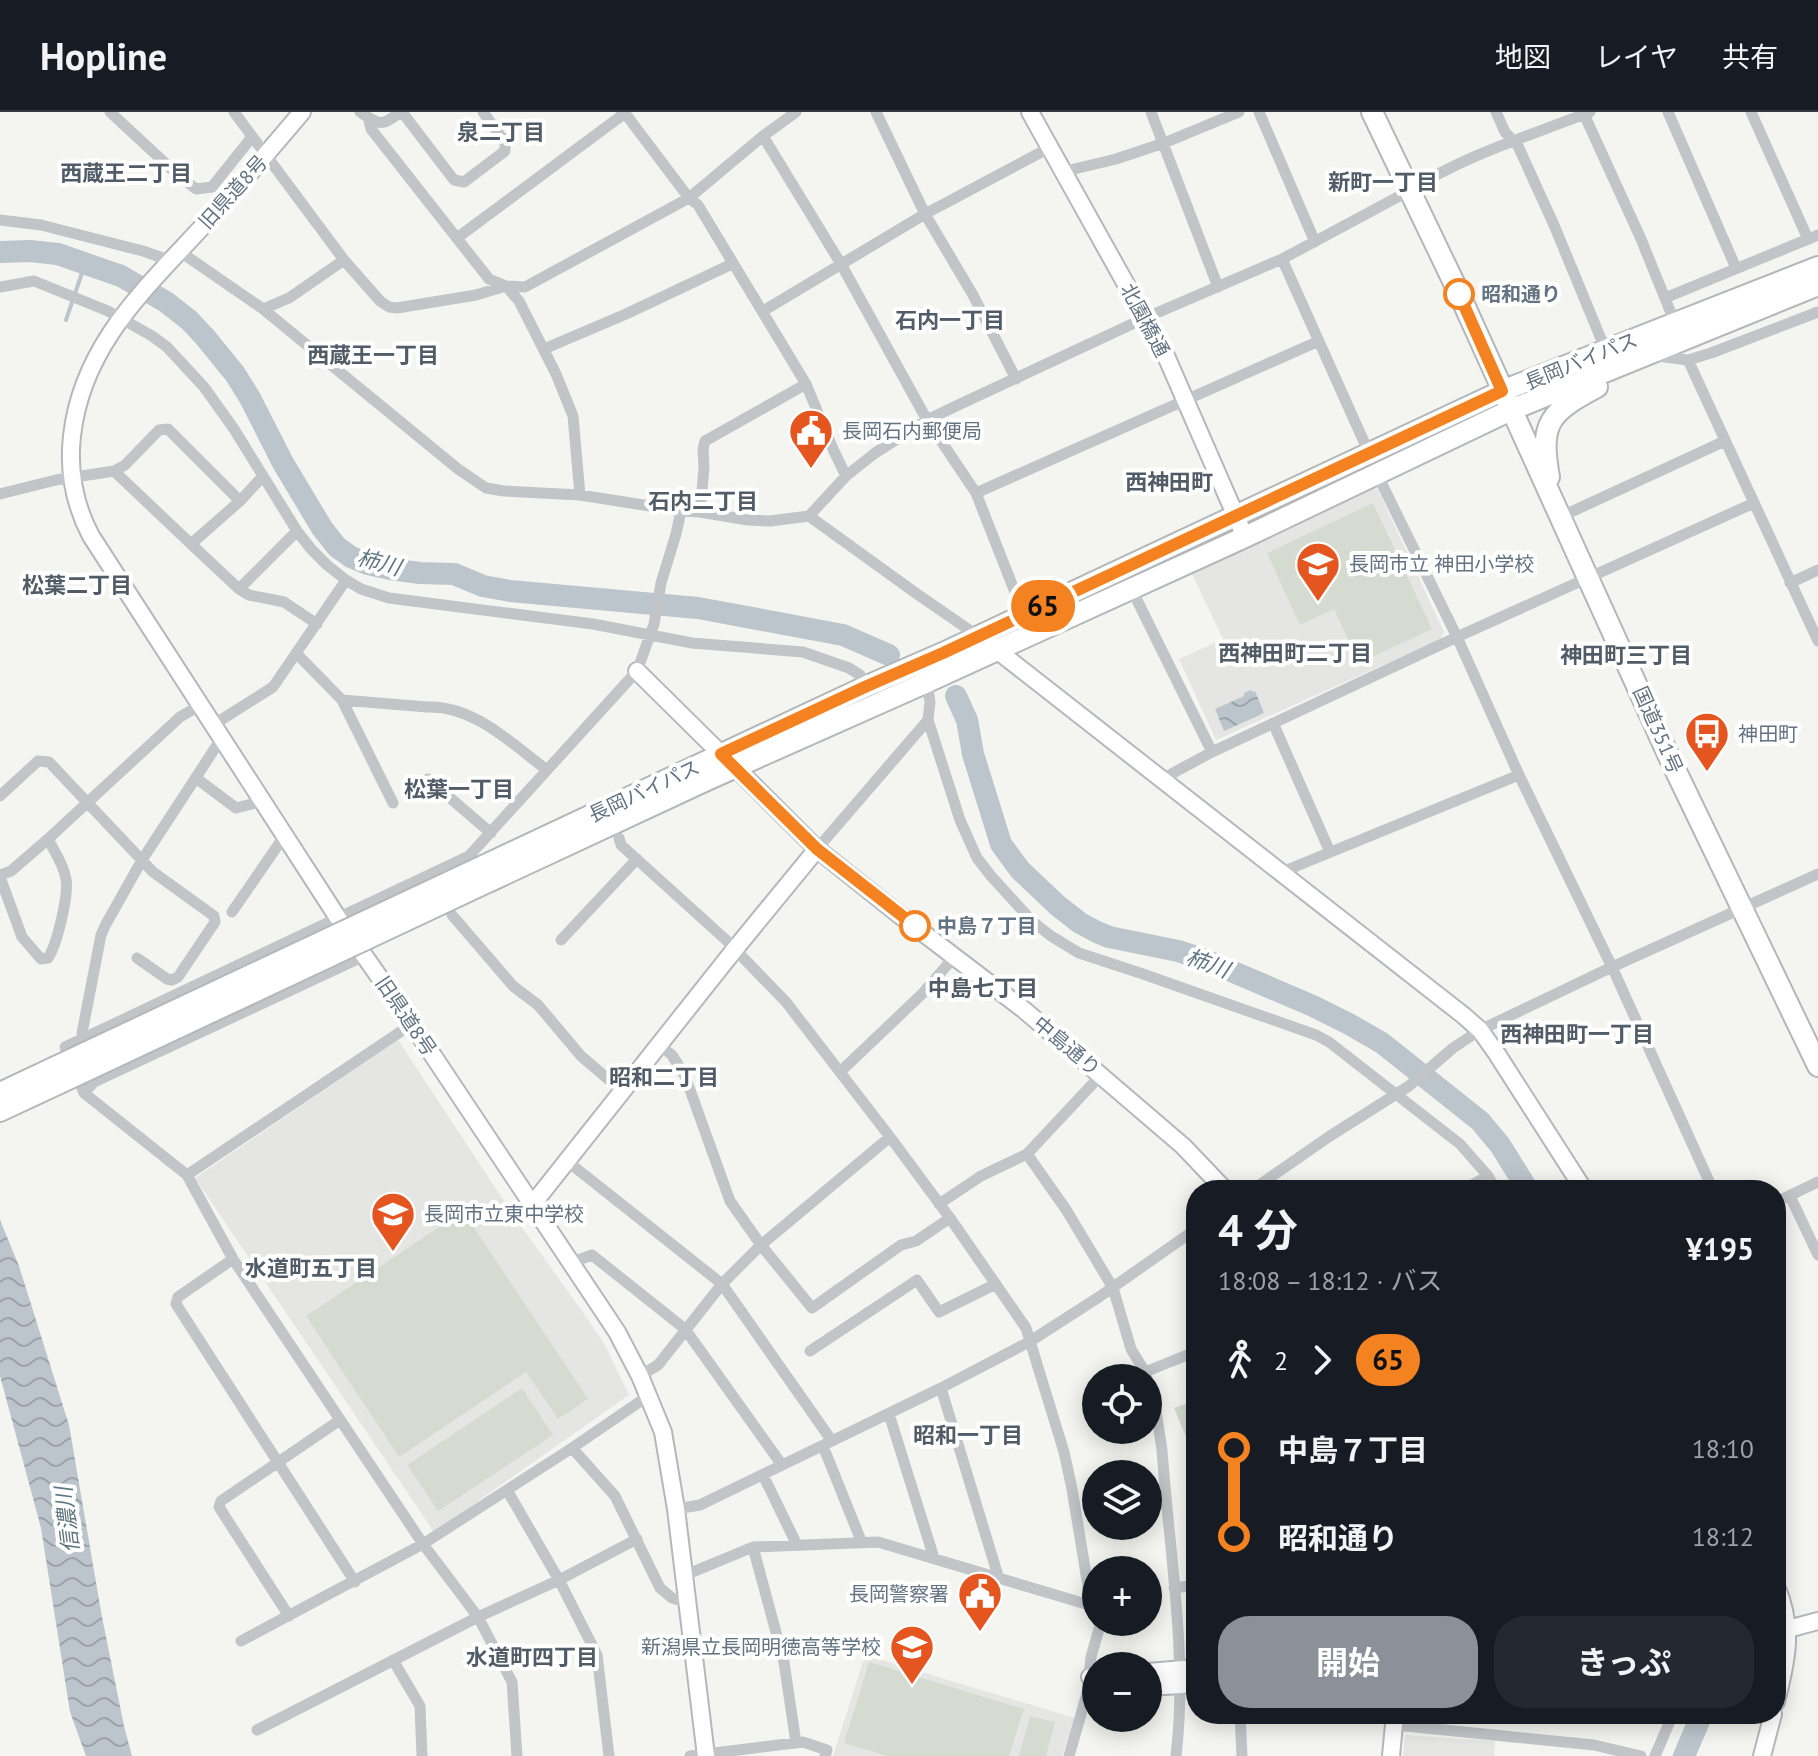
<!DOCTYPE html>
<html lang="ja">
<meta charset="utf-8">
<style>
body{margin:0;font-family:"PT Sans","Noto Sans JP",sans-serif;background:#242831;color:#f1f3f6;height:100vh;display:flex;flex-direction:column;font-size:30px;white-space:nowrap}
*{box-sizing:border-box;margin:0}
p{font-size:26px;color:#9ea1a6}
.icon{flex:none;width:44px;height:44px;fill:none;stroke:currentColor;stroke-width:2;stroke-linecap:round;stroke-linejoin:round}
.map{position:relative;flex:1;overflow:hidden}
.sheet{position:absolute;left:1186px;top:1068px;width:600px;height:544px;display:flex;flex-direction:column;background:#171b24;border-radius:32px;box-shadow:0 4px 20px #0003}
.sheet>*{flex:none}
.badge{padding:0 16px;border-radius:26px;font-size:28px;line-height:52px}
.tools{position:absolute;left:1082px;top:1252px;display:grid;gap:16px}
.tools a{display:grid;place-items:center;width:80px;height:80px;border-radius:50%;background:#171b24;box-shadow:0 4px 20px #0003;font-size:40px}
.map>.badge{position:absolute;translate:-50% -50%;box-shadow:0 0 0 4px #fff}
.legs{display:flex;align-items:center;gap:12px;height:88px;padding:0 32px;font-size:26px}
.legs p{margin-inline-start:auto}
.summary{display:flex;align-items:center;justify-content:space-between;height:136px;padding:0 32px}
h1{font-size:44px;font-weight:700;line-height:60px}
.primary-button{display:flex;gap:16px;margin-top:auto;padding:16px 32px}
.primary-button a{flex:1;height:92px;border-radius:32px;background:#8c9099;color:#fff;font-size:32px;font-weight:700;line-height:92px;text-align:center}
.primary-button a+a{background:#242831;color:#f1f3f6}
ul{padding:0 32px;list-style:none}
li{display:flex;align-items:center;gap:28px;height:88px;font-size:30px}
li i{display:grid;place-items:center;width:12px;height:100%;margin:0 10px;background:currentColor}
li i::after{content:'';width:20px;height:20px;margin:-10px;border:6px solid;border-radius:50%;background:#171b24}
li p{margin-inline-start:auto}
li:first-child i{background:linear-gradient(#0000 50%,currentColor 0)}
li:last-child i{background:linear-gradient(currentColor 50%,#0000 0)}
header{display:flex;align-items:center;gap:48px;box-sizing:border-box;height:112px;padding:0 40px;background:#171b24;border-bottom:2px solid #363941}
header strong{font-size:38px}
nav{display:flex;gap:44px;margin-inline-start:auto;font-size:28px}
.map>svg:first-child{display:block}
.built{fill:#e5e6e4}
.park{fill:#d5dbd1}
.water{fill:url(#water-waves)}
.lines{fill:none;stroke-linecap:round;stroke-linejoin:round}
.stream{stroke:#bbc5cb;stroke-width:4}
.river{stroke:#bbc5cb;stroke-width:22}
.secondary-casing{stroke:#b4b8bd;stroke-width:20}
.highway-casing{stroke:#b4b7ba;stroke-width:24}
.street{stroke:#c1c5c8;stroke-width:11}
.secondary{stroke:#fff;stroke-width:16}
.highway{stroke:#fff;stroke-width:20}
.highway-bridge-casing{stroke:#b4b7ba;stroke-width:24;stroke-linecap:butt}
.highway-bridge{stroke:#fff;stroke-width:20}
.line-1-casing{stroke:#fff;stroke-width:18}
.line-1{stroke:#f58220;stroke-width:12}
.stop-1-dot{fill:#fff;stroke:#f58220;stroke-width:4}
.labels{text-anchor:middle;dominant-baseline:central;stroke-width:8;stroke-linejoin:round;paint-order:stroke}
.street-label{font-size:20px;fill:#637382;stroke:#fff}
.stop-label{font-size:20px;font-weight:bold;fill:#637382;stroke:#fff;text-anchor:start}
.poi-label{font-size:20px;fill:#637382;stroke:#fff;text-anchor:start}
.neighbourhood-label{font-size:22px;font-weight:bold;fill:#515c67;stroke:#fff}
.water-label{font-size:22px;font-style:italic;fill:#5f757f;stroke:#fff}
</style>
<header>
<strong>Hopline</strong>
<nav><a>地図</a><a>レイヤ</a><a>共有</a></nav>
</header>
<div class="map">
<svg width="1818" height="1644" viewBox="0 0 1818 1644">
<defs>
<pattern id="water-waves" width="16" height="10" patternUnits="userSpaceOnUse" patternTransform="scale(2)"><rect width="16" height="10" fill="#bbc5cb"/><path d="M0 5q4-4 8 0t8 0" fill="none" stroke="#9ca4aa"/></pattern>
</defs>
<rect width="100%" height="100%" fill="#f4f5f0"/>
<path class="built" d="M1372,374L1378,378L1444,520L1441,527L1216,628L1179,547L1223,527L1192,462Z
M398,928L516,1107L589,1209L605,1233L629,1283L434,1420L195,1066Z
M865,1543L1075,1606L1062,1644H833Z
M1405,1623L1495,1629L1494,1644H1403Z"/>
<path class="park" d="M1373,391L1432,517L1359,551L1334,497L1300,513L1267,441Z
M463,1099L588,1287L558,1307L526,1260L399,1345L306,1204Z
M522,1276L553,1323L438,1399L407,1353Z
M1196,1288V1349L1174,1296Z
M869,1550L1024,1597L1009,1644H888L844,1631Z
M1030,1604L1055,1610L1046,1644H1019Z"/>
<path class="water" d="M1251,578L1253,580L1255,579L1264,601L1224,619L1215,597L1244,584V581Z
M0,1108L19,1154L69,1313L102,1505L124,1614L132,1644H86L70,1600L41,1416L0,1264Z"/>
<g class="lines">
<path class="stream" d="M66,208L85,152"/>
<path class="river" d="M0,140L30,139L58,142L121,164L166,190L189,208L205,225L235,262L250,286L283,351L322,416L337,435L351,445L368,452L390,457L420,461L454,462L483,474L510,479L698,496L843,523L889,543
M956,584L967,608L973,642L1001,732L1020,758L1057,793L1080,811L1097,820L1109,825L1178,839L1203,847L1313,894L1349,912L1382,931L1480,1009L1500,1033L1528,1078
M1684,1644L1702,1602"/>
<g class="secondary-casing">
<path id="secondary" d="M302,0C269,39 236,78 202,115C144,178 82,234 72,324C68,360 74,392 91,424L338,806L412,912L617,1220L640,1264L663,1320L676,1397L706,1644
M1030,0L1166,244L1245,425
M989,532L1463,903L1480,918L1497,942L1584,1078
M637,559L721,642
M735,655L817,737L897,801L1023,897L1183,1034L1225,1078
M532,1093L735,837L817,737
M1776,1474C1794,1515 1787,1548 1776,1590
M1776,1516L1788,1517L1818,1509
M1148,1560L1196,1556
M1090,1565L1096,1568
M1148,1575L1196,1572
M1391,1644L1395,1602
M1762,1644L1773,1602"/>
</g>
<g class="highway-casing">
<path id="highway" d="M1372,0L1456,175L1671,649L1818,954
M1549,365C1539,310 1550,300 1597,275
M483,754L867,574L943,541L1502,279L1818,155
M490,769L709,667L927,570L1245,425L1511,298L1818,173
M0,981L53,956
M0,999L60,971"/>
</g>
<path class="street" d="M110,0L178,63L196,77L212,75L252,25
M234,0L344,148L380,189L389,195L397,196L476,183L506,174L525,175L689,86L763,24L796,0
M360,0C381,14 381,14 401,0
M402,0L454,68L464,70L505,39V30L483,0
M624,0L689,86L698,93L806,272L833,337L846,364
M876,0L925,102L973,183L1016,267
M1151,0L1218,175
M1259,0L1315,130
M1496,0L1505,20L1518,34L1554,113L1606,239
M1583,0L1641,127L1675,211
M1668,0L1736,156
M1751,0L1808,127
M368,5L371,17L489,167L506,174L519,189L556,262L573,304L580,383
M763,24L841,152L927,308L976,381L1024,503
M1062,60L1116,47L1164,31L1239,0
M0,108L41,113L143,139L171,149
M457,126L625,1
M179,139L263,197L458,357L486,376L504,379L580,383L681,399L700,400L748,408L770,409L809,404L846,364L875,341L927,308L954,295L1145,206L1282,147L1409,79C1465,43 1529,24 1590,0
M1282,147L1369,341
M0,175L34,169L108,199L152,224L167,235L204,275L234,317L297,419L311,437L327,453L346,468L361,477L389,486L593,512L692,531L803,540L849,556L860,563L867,574
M1665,186L1818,123
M263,197L289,186L344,148
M763,199L925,102L1049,36
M544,237L626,202L732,152
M1653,241L1665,245L1688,248L1711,241L1818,200
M1688,248L1818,529
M114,359L191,432L240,389L263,364
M1377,362L1457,525L1519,663L1612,855L1713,1078
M976,381L1319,229
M0,382L56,368L114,359L125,353L159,318L168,317L240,389
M700,400L704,356L703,337L705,329L806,272
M809,404L917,482L978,524
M1560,405L1725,329
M191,432L239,477L249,483L284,490L317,512
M1790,471L1818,458
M1131,476L1212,640
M239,477L297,419
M296,541L342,588L427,595C474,593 512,632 547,658
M927,570L930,590L928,608L960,708L977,746L991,764L1032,809L1051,824L1079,841L1143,862L1316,923L1329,930L1460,1032L1488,1064L1496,1078
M342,588L393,691
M1273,611L1330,740
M213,613L273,575L346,468
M196,666L236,696L263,689
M428,667L491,721
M1162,667L1212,640L1457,525L1754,391
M0,684L38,649L49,650L153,760L214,804L215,810L178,865L172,868L167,867L137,846
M619,726L621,733L725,827L786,890L890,1025L950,1106L1026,1216L1064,1340L1072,1377L1088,1474L1096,1495
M817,737L928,608
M1282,760L1519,663
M0,763L11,759L48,727L180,605L192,598L202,595
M0,765L22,825L41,847L48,846C57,833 69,782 66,767C64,753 54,739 48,727
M232,800L285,723
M452,803L513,874L538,893L581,944L622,979
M561,828L637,747
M83,927L82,921L101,823L106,812L142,748L221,627
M659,933L672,943L685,964L730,1089L761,1133L812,1196L901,1133L916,1129L950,1106
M840,960L922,882L955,844
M84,981L94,970L364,844
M1027,1042L1067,1099L1113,1176L1131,1237L1145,1260L1147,1266
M567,1049L722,1172L832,1329
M187,1063L412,912
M1252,1078L1330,1024L1409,974L1453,936L1480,918L1612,855L1818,762
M1463,1078L1488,1064
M1790,1084L1818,1143
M1776,1090L1818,1070
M939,1092L981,1064L1027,1042L1101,963
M233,1147L178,1185L176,1192L355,1470
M570,1151L592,1143L685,1217L782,1353
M810,1239L917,1168L939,1200L996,1172
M1145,1260L1192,1241
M640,1264L658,1253L722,1172L761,1133L890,1025
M1148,1271L1157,1305L1162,1338C1169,1439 1188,1543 1176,1644
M941,1276L999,1467
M889,1302L934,1446
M823,1334L862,1431
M572,1336L615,1384L660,1476L672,1486L686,1490
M763,1363L797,1433
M507,1378L559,1468L597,1543L609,1644
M676,1397L700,1393L941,1276L1029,1230L1099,1185L1196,1117
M753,1435L784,1550L796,1631
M683,1464L753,1435L878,1430L1096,1495
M1174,1476L1196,1473
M289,1504L219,1395L221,1389L340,1308
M241,1529L423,1432L572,1336L648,1284
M393,1548L420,1594L422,1644
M1240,1602L1242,1644
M1395,1613L1594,1633L1641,1644
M257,1618L478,1505L559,1468L637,1427
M517,1644L512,1570L478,1505L423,1432L233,1147L187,1063L84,981L65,935L469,744L637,559L654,512L661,471L676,422L681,399
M690,1644L803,1630L827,1638L825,1644
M1069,1644L1088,1578L1091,1545L1101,1510
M1655,1644L1673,1602"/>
<use href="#secondary" class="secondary"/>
<use href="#highway" class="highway"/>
<g class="highway-bridge-casing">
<path id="highway-bridge" d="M53,956L483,754
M60,971L490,769"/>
</g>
<use href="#highway-bridge" class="highway-bridge"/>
</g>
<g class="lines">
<g class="line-1-casing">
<path id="line-1" d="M915,814L817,737L721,642L867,574L943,541L1502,279L1459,182"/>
</g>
<use href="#line-1" class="line-1"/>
</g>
<defs>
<g id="civic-pin" transform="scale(2.3)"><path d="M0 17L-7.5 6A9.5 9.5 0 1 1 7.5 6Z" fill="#e55520" stroke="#fff"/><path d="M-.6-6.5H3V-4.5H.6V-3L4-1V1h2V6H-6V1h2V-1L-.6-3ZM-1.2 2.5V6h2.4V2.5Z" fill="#fff"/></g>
<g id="school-pin" transform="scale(2.3)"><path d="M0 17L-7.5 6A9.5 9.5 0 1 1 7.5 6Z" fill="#e55520" stroke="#fff"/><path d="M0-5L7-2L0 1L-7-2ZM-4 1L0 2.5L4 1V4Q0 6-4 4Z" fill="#fff"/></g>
<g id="bus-pin" transform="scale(2.3)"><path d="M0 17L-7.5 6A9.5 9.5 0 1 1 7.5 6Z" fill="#e55520" stroke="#fff"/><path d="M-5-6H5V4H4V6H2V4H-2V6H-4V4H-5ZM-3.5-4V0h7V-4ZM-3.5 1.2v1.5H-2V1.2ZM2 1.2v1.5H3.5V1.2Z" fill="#fff"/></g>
</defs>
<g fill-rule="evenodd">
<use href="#civic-pin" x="811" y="319"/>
<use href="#school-pin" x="1318" y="452"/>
<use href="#bus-pin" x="1707" y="622"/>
<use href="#school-pin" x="393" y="1102"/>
<use href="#civic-pin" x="980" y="1482"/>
<use href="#school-pin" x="912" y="1535"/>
</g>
<g class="stop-1-dot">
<circle cx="1459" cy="182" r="14"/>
<circle cx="915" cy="814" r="14"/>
</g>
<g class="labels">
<g class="street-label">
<text transform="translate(233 80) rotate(-48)">旧県道8号</text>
<text transform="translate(1145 208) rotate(62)">北園橋通</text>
<text transform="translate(1581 249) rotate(-22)">長岡バイパス</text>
<text transform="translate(1658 618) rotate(66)">国道351号</text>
<text transform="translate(644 679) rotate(-25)">長岡バイパス</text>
<text transform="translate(406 904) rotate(56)">旧県道8号</text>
<text transform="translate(1067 934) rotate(40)">中島通り</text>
</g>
<g class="stop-label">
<text x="1481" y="182">昭和通り</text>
<text x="937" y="814">中島７丁目</text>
</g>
<g class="poi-label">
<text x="842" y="319">長岡石内郵便局</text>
<text x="1349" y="452">長岡市立 神田小学校</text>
<text x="1738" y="622">神田町</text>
<text x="424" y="1102">長岡市立東中学校</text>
<text x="949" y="1482" text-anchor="end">長岡警察署</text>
<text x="881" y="1535" text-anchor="end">新潟県立長岡明徳高等学校</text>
</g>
<g class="neighbourhood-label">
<text x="501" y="20">泉二丁目</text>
<text x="126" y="61">西蔵王二丁目</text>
<text x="1383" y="70">新町一丁目</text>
<text x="950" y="208">石内一丁目</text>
<text x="373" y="243">西蔵王一丁目</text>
<text x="1169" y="370">西神田町</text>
<text x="703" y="389">石内二丁目</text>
<text x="77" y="473">松葉二丁目</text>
<text x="1295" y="541">西神田町二丁目</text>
<text x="1626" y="543">神田町三丁目</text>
<text x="459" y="677">松葉一丁目</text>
<text x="983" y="876">中島七丁目</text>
<text x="1577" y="922">西神田町一丁目</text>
<text x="664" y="965">昭和二丁目</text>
<text x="311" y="1156">水道町五丁目</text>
<text x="968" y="1323">昭和一丁目</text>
<text x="532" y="1545">水道町四丁目</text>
</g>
<g class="water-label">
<text transform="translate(379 450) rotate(15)">柿川</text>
<text transform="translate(1208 851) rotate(20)">柿川</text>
<text transform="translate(67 1408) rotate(-97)">信濃川</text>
</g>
</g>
</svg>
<div class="tools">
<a><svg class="icon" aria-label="locate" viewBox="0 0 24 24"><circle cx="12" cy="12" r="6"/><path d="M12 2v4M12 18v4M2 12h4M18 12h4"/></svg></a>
<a><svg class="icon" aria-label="layers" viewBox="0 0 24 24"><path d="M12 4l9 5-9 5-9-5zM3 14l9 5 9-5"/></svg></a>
<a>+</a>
<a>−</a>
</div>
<b class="badge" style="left:1043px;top:494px;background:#f58220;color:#111">65</b>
<section class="sheet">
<div class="summary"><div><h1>4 分</h1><p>18:08 – 18:12 · バス</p></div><b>¥195</b></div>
<div class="legs"><svg class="icon" aria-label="walk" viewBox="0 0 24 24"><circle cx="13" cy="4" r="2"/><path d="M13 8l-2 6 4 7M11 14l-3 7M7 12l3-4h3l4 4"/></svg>2<svg class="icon" aria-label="forward" viewBox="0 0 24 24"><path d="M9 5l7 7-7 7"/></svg><b class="badge" style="background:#f58220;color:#111">65</b></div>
<ul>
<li><i style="color:#f58220"></i><b>中島７丁目</b><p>18:10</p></li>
<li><i style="color:#f58220"></i><b>昭和通り</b><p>18:12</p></li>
</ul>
<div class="primary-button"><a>開始</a><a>きっぷ</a></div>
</section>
</div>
